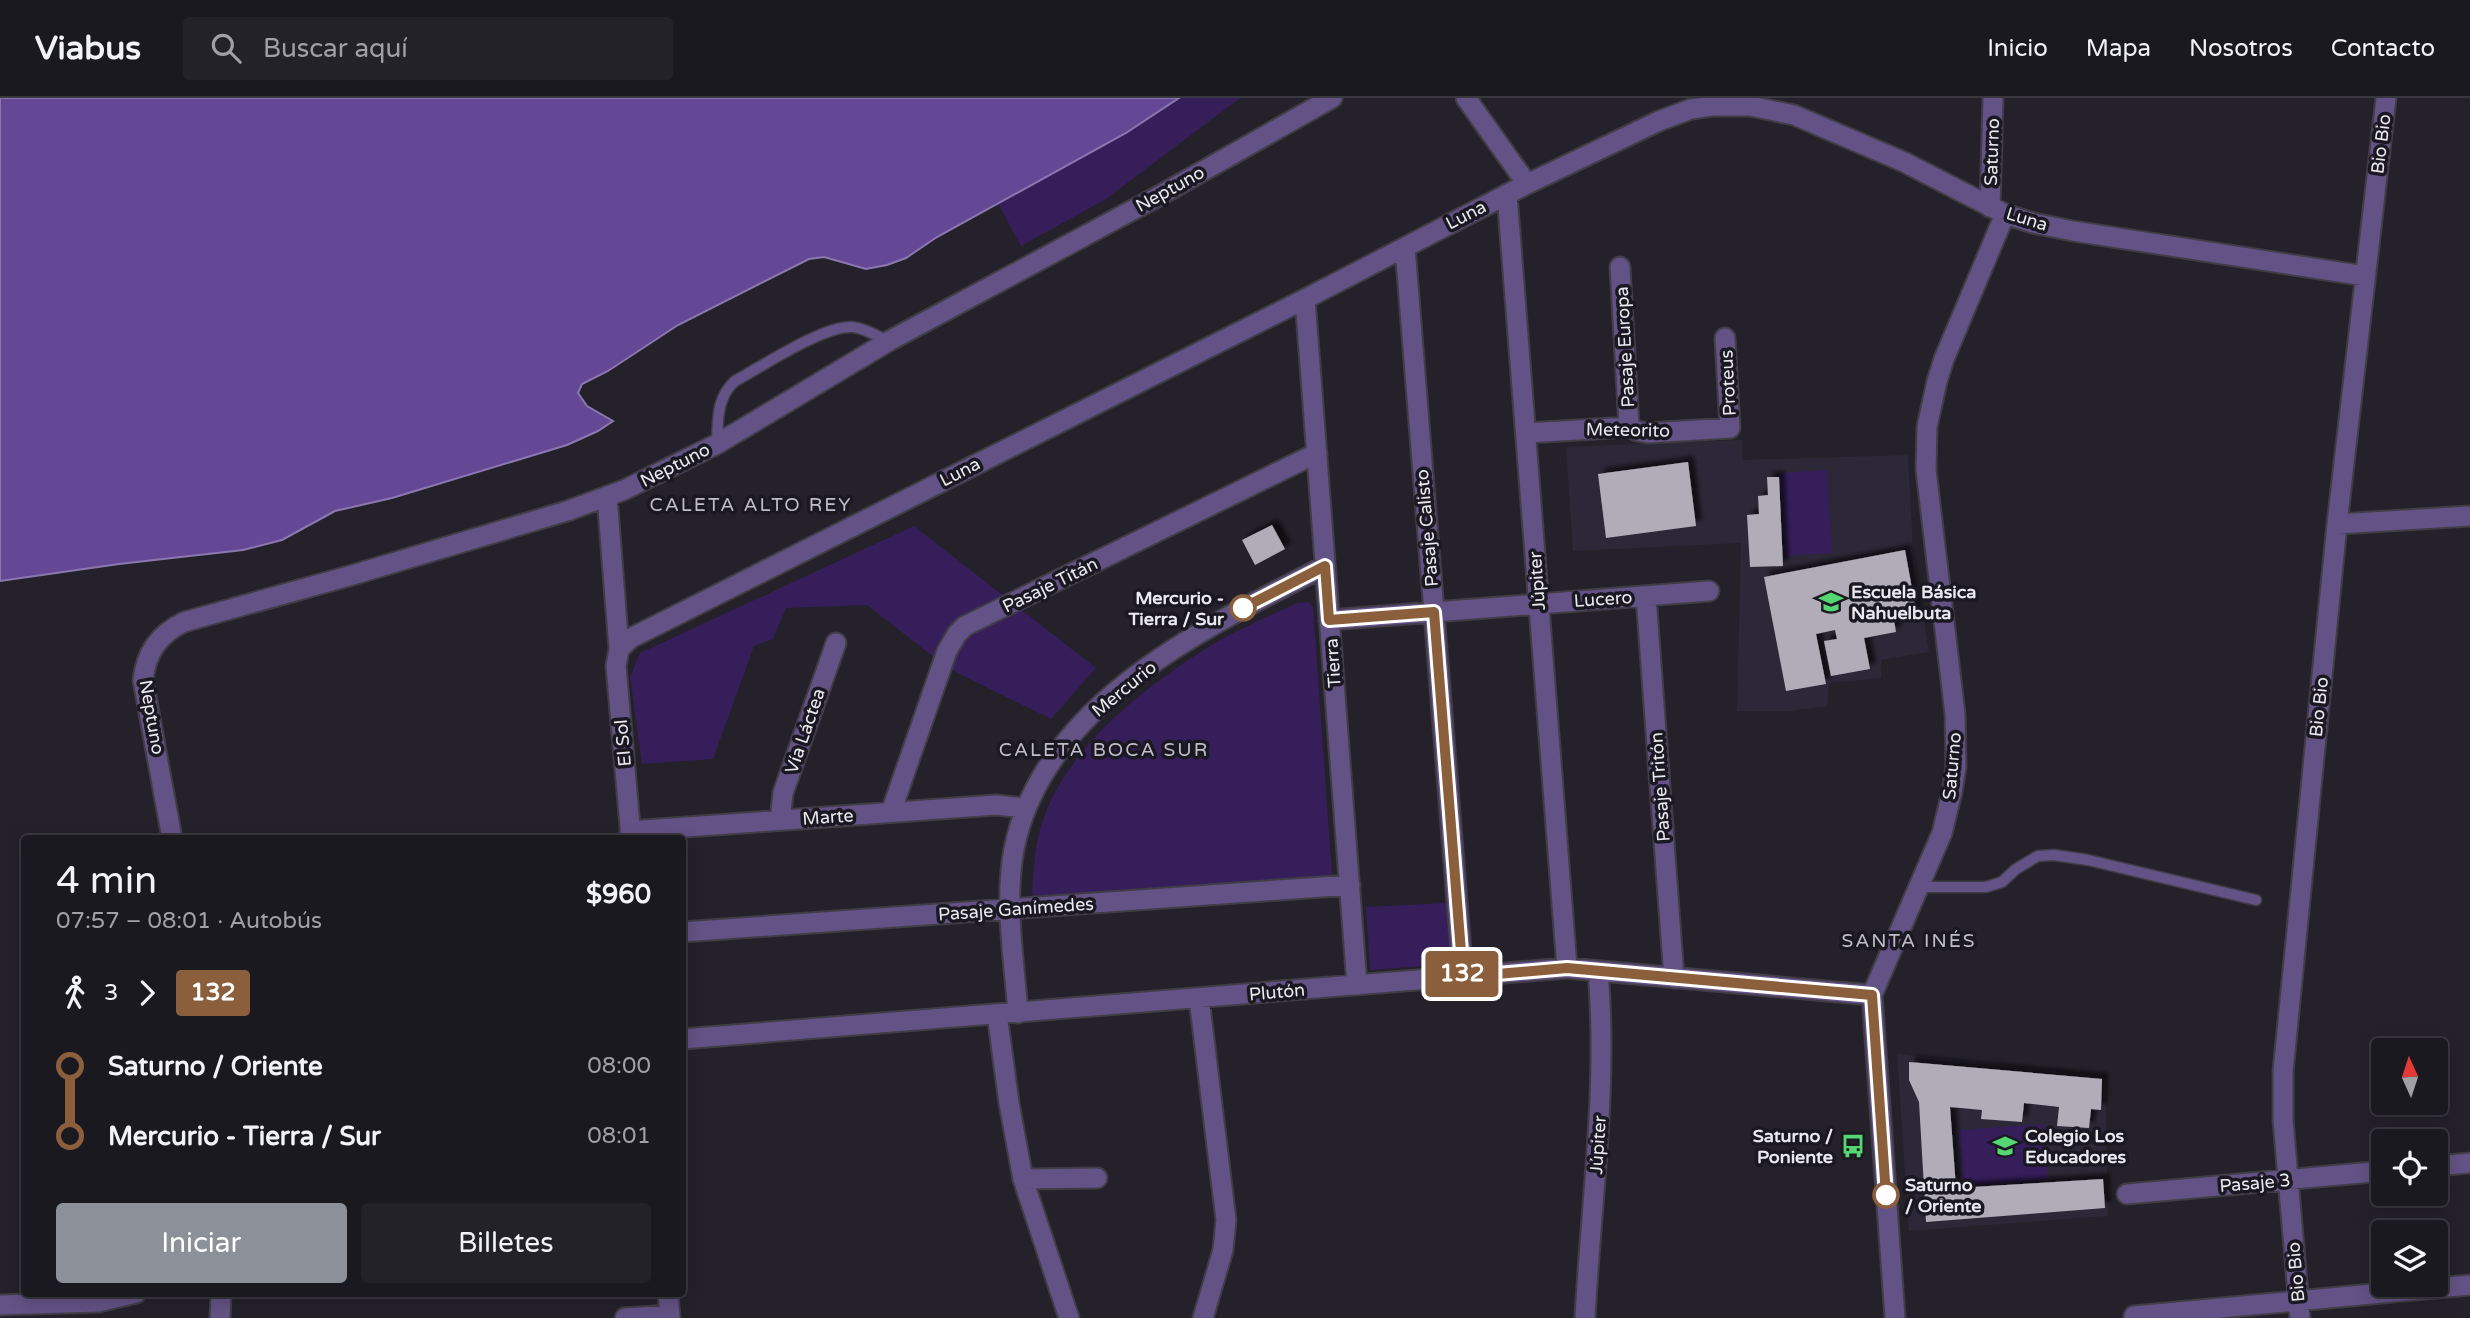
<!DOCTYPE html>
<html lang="es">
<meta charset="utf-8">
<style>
body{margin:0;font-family:"Varela Round",sans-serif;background:#242229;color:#f1f3f6;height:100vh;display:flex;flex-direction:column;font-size:26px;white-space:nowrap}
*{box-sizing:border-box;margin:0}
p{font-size:23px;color:#a0a0a5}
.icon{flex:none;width:38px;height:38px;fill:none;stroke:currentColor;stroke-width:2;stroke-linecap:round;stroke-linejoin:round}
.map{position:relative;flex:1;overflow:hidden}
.panel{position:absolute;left:21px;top:737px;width:665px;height:462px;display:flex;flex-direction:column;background:#1b1920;border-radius:7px;box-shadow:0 4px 18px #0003,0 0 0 2px #39383e}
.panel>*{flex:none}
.badge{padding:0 14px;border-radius:5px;font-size:24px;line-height:46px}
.needle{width:46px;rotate:357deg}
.tools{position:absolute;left:2371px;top:940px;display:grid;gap:14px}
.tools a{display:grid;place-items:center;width:77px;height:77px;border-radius:7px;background:#1b1920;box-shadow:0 4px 18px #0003,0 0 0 2px #39383e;font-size:35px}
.map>.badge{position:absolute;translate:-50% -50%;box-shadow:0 0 0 4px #fff}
.legs{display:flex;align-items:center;gap:10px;height:77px;padding:0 35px;font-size:23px}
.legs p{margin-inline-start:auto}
.summary{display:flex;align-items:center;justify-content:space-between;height:119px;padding:0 35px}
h1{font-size:38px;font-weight:600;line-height:52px}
.button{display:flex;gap:14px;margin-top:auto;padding:14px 35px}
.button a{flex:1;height:80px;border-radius:7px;background:#8c9099;color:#fff;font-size:28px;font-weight:600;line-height:80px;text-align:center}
.button a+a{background:#242229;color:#f1f3f6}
ul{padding:0 35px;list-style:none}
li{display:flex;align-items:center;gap:24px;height:70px;font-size:26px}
li i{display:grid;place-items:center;width:10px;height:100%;margin:0 9px;background:currentColor}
li i::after{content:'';width:18px;height:18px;margin:-9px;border:5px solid;border-radius:50%;background:#1b1920}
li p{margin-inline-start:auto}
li:first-child i{background:linear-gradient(#0000 50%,currentColor 0)}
li:last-child i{background:linear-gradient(currentColor 50%,#0000 0)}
header{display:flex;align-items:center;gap:42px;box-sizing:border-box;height:98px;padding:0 35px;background:#1b1920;border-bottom:2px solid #39383e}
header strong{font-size:33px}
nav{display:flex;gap:38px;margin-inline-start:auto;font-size:24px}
.search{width:490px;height:63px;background:#242229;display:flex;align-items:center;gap:18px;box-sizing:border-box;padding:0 24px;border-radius:7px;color:#a0a0a5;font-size:26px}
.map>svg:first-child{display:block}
.built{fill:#2c2837}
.green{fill:#361e5b}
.water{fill:#644895;stroke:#8c78b0;stroke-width:2}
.building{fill:#b0adb9;filter:url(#shadow)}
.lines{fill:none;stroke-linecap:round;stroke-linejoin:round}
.lane-casing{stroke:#403d46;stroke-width:13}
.street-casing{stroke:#403d46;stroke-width:23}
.lane{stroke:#635285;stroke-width:10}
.street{stroke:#635285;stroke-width:19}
.line-1-casing{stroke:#fff;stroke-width:16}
.line-1{stroke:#8b5e3c;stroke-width:10}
.stop-1-dot{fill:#fff;stroke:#8b5e3c;stroke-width:3.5}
.labels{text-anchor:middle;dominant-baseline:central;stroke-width:7;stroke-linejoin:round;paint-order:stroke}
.street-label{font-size:18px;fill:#ebe9f0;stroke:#1a1821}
.poi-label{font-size:18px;font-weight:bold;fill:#ebe9f0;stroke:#1a1821;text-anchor:start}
.stop-label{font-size:18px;font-weight:bold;fill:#ebe9f0;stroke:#1a1821;text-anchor:end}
.neighbourhood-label{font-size:19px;letter-spacing:2px;fill:#c0bdc9;stroke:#1a1821}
</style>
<header>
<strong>Viabus</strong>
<div class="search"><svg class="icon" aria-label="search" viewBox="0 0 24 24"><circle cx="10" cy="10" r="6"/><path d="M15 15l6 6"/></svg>Buscar aquí</div>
<nav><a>Inicio</a><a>Mapa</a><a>Nosotros</a><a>Contacto</a></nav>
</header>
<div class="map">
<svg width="2470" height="1220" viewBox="0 0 2470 1220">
<defs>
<filter id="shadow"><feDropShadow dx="6" dy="-6" stdDeviation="2" flood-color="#0009"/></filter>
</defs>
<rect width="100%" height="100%" fill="#24212a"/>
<path class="built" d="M1742,342V362L1908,357L1913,454L1929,554L1881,562V580L1829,585L1827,608L1790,613H1737L1741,445L1573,453L1566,349Z
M1897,956L2105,978L2108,1118L1909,1133Z"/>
<path class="green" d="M941,0H1240L1106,101L1021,148Z
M1827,372L1832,455L1785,458L1780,375Z
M914,428L1096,570L1051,621L948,570L867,507L786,510L773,541L754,548L713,661L642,666L630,579L640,555Z
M1308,504L1313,509L1332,778L1032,800C1033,777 1034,754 1040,732C1061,655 1138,594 1202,553C1231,534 1265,520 1297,505Z
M1447,805L1452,866L1370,872L1366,809Z
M2045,1026L2048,1082L1963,1088L1959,1032Z"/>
<path class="water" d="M0,0H1179L1126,35L937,139L906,160L887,167L866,171L824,159L809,161L678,227L608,273L582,286L578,295L587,308L613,323L598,333L567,347L392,400L335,413L282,442L243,452L119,466L0,483Z"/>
<path class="building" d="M1688,364L1696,428L1606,440L1598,376Z
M1767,379H1779L1783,468L1750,469L1747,417L1759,416L1758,398L1768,397Z
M1272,427L1285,451L1255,467L1242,442Z
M1905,452L1917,518L1894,522L1896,534L1864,540L1870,571L1831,578L1824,543L1837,541L1835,532L1816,536L1826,586L1786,593L1764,479Z
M1909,964L2102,981L2101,1012L2091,1011L2089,1030L2057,1028L2059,1009L2024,1005L2022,1024L1981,1021L1982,1012L1950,1009L1956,1090L2103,1081L2105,1110L1926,1124L1919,1004L1909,982Z"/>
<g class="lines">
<g class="lane-casing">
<path id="lane" d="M717,346C718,323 716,300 735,283C761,269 824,227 852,229C865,230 877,238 888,243
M1919,789H1986L2002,784L2016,771L2038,758L2054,757L2088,762L2256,802"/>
</g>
<g class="street-casing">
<path id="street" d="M1466,0L1527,86
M1507,96L1567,870
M1990,109L1993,0
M1405,149L1463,879
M1620,169L1629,329
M1305,201L1357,887
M1526,335L1629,329L1637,333L1648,335L1730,330L1725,240
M607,398L619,551L616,568L631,740
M2337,426L2470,418
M1646,498L1674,880
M1329,522L1709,493
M619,551L631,540L1305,201L1527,86L1659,23L1691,11L1712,8H1750L1794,17L1904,64L2005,116L2033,125L2073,133L2365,178
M891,714L947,553L957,536L965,528L1317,355
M780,722L783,695L836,545
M630,733L996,707L1026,710
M172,740L143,582C146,554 159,536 184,524L349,478L567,413L624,392L717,346L889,243L1157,99L1332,0
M682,834L1350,787
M1199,900L1226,1122L1223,1152L1203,1220
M1018,915C1014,861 1004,804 1014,751C1043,605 1206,529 1325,468
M997,916L1009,1005L1023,1081L1069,1220
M682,941L1567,870L1872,897
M2436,1068L2470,1065
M1023,1081L1097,1080
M2127,1096L2384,1073
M668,1195L670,1220
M0,1207L98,1204L136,1195
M2134,1218L2470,1187
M220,1220L221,1195
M625,1220L669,1217
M1585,1220C1591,1104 1608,989 1598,873
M1895,1220L1872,897L1942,735L1952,694L1956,669L1955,616L1926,372L1927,329L1937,283L1944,261L2005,116
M2300,1220L2283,1022V974L2337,426L2386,0"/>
</g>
<use href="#lane" class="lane"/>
<use href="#street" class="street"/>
</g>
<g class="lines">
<g class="line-1-casing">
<path id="line-1" d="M1243,510L1325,468L1329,522L1434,514L1463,879L1567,870L1872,897L1886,1097"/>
</g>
<use href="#line-1" class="line-1"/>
</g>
<defs>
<g id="school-bare" transform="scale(1.89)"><path d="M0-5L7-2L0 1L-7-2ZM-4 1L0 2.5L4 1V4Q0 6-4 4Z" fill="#54d672" stroke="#1a1821" stroke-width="2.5" paint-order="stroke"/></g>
<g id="bus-bare" transform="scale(1.89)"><path d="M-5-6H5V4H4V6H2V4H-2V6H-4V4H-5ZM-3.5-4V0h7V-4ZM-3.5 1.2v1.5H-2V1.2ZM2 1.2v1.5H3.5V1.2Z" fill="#54d672" stroke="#1a1821" stroke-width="2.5" paint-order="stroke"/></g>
</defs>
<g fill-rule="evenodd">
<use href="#school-bare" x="1831" y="504"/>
<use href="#bus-bare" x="1853" y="1048"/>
<use href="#school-bare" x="2005" y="1048"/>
</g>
<g class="stop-1-dot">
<circle cx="1243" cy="510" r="12"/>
<circle cx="1886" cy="1097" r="12"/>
</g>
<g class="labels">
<g class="street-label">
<text transform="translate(2381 46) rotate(-83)">Bio Bio</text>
<text transform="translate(1992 54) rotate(-88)">Saturno</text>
<text transform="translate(1170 91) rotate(-29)">Neptuno</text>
<text transform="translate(1466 117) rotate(-27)">Luna</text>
<text transform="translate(2027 121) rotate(17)">Luna</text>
<text transform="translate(1625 249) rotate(-93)">Pasaje Europa</text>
<text transform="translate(1728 285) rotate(-93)">Proteus</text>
<text transform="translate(1628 332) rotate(1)">Meteorito</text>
<text transform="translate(675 367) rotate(-27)">Neptuno</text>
<text transform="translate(960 374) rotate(-27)">Luna</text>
<text transform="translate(1427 430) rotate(-95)">Pasaje Calisto</text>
<text transform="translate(1537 483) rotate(-94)">Júpiter</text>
<text transform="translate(1050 487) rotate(-26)">Pasaje Titán</text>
<text transform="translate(1603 501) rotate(-4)">Lucero</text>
<text transform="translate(1333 565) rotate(-94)">Tierra</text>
<text transform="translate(1124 591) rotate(-39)">Mercurio</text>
<text transform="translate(2319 609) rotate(-84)">Bio Bio</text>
<text transform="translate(152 619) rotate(80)">Neptuno</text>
<text transform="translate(805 633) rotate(-71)">Vía Láctea</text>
<text transform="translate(623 645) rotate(-95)">El Sol</text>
<text transform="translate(1952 668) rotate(-85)">Saturno</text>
<text transform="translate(1660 689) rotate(-94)">Pasaje Tritón</text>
<text transform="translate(828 719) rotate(-4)">Marte</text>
<text transform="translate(1016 811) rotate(-4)">Pasaje Ganímedes</text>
<text transform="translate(1277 894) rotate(-5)">Plutón</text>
<text transform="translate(1598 1047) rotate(-86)">Júpiter</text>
<text transform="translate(2255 1085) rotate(-5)">Pasaje 3</text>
<text transform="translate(2296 1174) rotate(-95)">Bio Bio</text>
</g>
<g class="poi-label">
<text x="1851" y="494">Escuela Básica<tspan x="1851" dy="21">Nahuelbuta</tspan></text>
<text x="1833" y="1038" text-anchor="end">Saturno /<tspan x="1833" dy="21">Poniente</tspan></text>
<text x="2025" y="1038">Colegio Los<tspan x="2025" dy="21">Educadores</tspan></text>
</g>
<g class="stop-label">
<text x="1224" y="500">Mercurio -<tspan x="1224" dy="21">Tierra / Sur</tspan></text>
<text x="1905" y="1087" text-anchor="start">Saturno<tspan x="1905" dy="21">/ Oriente</tspan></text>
</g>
<g class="neighbourhood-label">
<text x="751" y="407">CALETA ALTO REY</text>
<text x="1104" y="652">CALETA BOCA SUR</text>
<text x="1909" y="843">SANTA INÉS</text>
</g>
</g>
</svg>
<div class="tools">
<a><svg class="needle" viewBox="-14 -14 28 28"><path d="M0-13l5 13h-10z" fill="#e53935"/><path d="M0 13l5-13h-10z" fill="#a0a0a5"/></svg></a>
<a><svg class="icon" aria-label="locate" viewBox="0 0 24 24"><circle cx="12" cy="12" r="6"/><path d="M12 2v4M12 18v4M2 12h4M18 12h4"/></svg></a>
<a><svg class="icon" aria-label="layers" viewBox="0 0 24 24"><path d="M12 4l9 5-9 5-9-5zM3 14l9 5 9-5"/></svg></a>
</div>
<b class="badge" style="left:1462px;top:876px;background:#8b5e3c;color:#fff">132</b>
<section class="panel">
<div class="summary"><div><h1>4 min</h1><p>07:57 – 08:01 · Autobús</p></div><b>$960</b></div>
<div class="legs"><svg class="icon" aria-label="walk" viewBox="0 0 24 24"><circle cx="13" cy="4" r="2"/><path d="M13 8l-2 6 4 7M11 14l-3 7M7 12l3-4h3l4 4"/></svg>3<svg class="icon" aria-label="forward" viewBox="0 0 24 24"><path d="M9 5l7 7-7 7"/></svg><b class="badge" style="background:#8b5e3c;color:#fff">132</b></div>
<ul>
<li><i style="color:#8b5e3c"></i><b>Saturno / Oriente</b><p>08:00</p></li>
<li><i style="color:#8b5e3c"></i><b>Mercurio - Tierra / Sur</b><p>08:01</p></li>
</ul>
<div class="button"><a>Iniciar</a><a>Billetes</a></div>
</section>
</div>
